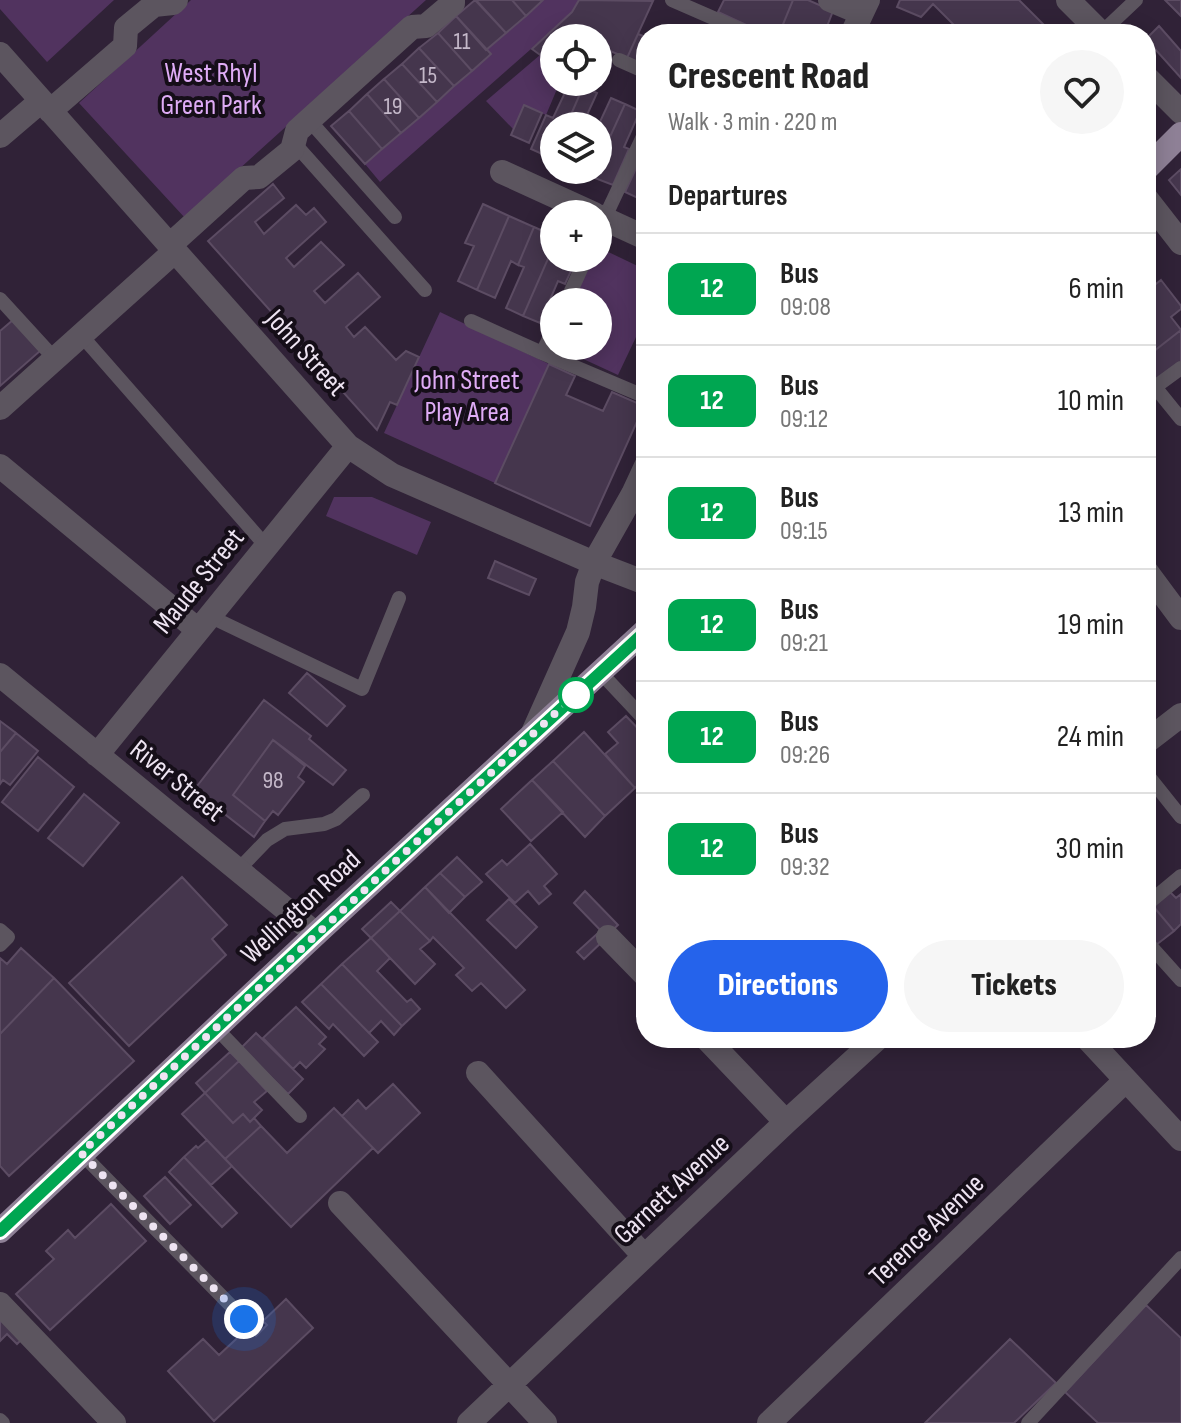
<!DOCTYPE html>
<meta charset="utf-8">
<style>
body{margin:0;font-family:"Sofia Sans Condensed",sans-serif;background:#f6f6f6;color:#222;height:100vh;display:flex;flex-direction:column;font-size:30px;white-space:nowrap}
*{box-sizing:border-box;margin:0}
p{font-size:26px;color:#767676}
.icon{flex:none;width:44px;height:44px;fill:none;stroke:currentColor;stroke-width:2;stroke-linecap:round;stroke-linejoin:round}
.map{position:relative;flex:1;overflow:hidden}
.side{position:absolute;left:636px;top:24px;width:520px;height:1024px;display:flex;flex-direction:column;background:#fff;border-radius:32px;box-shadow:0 4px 20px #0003}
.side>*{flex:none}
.badge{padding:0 16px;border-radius:12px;font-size:28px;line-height:52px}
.buttons{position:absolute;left:540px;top:24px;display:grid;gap:16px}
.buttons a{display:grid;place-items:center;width:72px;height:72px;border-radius:50%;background:#fff;box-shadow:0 4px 20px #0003;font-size:40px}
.you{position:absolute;width:40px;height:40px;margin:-20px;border:6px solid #fff;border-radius:50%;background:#1a73e8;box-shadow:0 0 0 12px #1a73e833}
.map>.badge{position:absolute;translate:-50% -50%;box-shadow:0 0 0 4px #fff}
h2{padding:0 32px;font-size:30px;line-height:72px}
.round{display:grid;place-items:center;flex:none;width:84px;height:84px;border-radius:42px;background:#f6f6f6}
.overview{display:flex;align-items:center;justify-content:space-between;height:136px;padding:0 32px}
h1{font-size:38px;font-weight:800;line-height:60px}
.button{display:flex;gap:16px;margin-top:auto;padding:16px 32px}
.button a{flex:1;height:92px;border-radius:48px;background:#2563eb;color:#fff;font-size:32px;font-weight:800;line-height:92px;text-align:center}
.button a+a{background:#f6f6f6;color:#222}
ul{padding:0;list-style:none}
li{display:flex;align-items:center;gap:24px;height:112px;padding:0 32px;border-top:2px solid #e0e0e0}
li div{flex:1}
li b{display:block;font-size:30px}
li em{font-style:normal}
li .badge{min-width:88px;font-weight:700;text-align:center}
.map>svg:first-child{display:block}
.green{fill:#51335f}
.building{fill:#45364d;stroke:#5c4c63;stroke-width:2}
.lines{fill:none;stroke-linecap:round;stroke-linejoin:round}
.lane{stroke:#5c555f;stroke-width:14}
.street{stroke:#5c555f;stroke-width:24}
.primary{stroke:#8e8096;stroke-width:24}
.line-casing{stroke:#fff;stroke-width:18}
.line{stroke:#00a651;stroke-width:12}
.walk{stroke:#eee4f2;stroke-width:8;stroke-dasharray:0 14.4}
.stop-dot{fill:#fff;stroke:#00a651;stroke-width:4}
.labels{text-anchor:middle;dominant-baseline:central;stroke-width:8;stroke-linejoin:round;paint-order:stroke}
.number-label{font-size:24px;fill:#c4b8c9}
.park-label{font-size:28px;fill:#dfacf6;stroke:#150e18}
.street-label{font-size:28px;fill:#eee4f2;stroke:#150e18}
</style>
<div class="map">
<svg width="1181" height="1423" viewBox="0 0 1181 1423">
<rect width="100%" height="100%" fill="#302237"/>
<path class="green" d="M0,0H114L47,62L0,9Z
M191,0H426L185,218L79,103Z
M543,0H579L572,12L564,20L380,182L365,164L490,55L486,50Z
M540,55L554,65V82H560L546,115L524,106L513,129L486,101Z
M598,247L646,270V316L618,375L555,346H598V302H572L593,258H598Z
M440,312L549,364L495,483L384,433Z
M334,497H372L431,522L417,555L326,516Z"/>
<path class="building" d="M475,0L506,33L486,50L456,16Z
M476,0H512L526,16L506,33Z
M512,0H543L526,16Z
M579,0L653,1L627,58L598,46V38H554V65L532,49L572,12Z
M724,0H793L779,34H766L718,12Z
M793,0H808L833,11L824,34H779Z
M900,0H1019L1053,34H963L933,4L921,17L897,7Z
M1165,0H1181V16Z
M456,16L491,54L472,71L438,33Z
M1159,26L1181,51V78L1146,39Z
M438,33L472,71L454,86L419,48Z
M638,34L646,37V67L627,58Z
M419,48L454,86L437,102L402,64Z
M402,64L437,102L419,118L384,79Z
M384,79L419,118L401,133L367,94Z
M570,82L583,87L566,126H554V153L551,158L531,149L546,115L553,118Z
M583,87L597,93L582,126H566Z
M367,94L401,133L382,149L349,111Z
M611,98L625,104L598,163V126Z
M625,104L640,111L624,147L629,149L613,185L592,177L595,170H598V163Z
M524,105L542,113L529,143L511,135Z
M349,111L382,149L365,164L331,126Z
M638,164L646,168V187L640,199L625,192Z
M1181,169V195L1169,180Z
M273,184L284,198L255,222L264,234L296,205L306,215L314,208L326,222L286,258L294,267L321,242L344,265L314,291L325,303L358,273L380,297L346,327L354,337L365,327L396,360L406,351L419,357L397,405L390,402L377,430L208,241Z
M483,204L509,216L477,290L458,281L474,246L465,243Z
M509,216L534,227L518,265L511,261L495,298L477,290Z
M534,227L554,236V245L523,316L506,308L524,267L518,265Z
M554,245V258H577L565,284L558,281L540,323L523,316Z
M1161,280L1181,306V309L1171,317L1181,330L1154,351L1146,341V283L1151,288Z
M13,320L40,351L0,386V331Z
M1181,330V362L1154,384L1146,375V341L1154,351Z
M549,364L575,376L566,395L603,411L612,392L644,406L590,526L495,483Z
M495,561L536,579L529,595L488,578Z
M307,673L345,706L327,726L289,693Z
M264,700L311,736L309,739L346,770L333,785L273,740L233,795L265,821L254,837L194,790Z
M626,716L646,737V778L635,788L605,754L618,743L608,732Z
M0,721L16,733L0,752Z
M584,732L635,788L605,816L553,761Z
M16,733L38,751L10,785L3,780L0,784V752Z
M273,740L305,766L298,777L304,782L278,815L273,811L265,821L233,795Z
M38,757L74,787L38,831L2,802Z
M553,761L605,816L585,837L532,780Z
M532,780L563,812L531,841L501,809Z
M84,794L119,823L83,866L48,838Z
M530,844L557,874L544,886L551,894L539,904L528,891L515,903L486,874L502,860L507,865Z
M457,857L482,882L465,897L440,873Z
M440,873L465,897L449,913L425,887Z
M182,877L227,925L212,939L226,955L129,1046L69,983Z
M425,887L525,990L506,1008L481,983L472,991L456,975L464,968L433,937L430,941L400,911Z
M585,891L618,925L606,936L574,903Z
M1170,892L1176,898L1181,894V924L1174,931L1153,906Z
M509,899L537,927L516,948L487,920Z
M391,902L400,911L371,938L362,929Z
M1153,906L1174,931L1156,945L1146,935V912Z
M400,911L430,941L420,949L435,964L415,984L371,938Z
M598,933L605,939L584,959L577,952Z
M371,938L390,958L377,971L407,1002L411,999L420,1009L402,1026L342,964Z
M21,948L54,978L0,1034V958L7,964Z
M342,964L402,1026L394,1035L381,1021L369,1033L321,984Z
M54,978L134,1061L9,1176L0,1166V1034Z
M321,984L378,1042L364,1056L333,1024L329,1029L302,1002Z
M296,1007L326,1037L319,1044L325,1049L306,1068L300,1062L293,1069L263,1038Z
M256,1033L303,1079L288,1094L241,1048Z
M230,1052L239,1061L205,1093L196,1083Z
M239,1061L267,1091L254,1102L262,1110L250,1122L243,1114L233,1123L205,1093Z
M393,1084L420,1113L378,1153L342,1116L358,1100L366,1109Z
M205,1093L233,1123L243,1114L250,1122L254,1118L261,1126L225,1159L182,1114Z
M334,1108L373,1148L291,1227L225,1159L261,1126L287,1153Z
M207,1140L232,1166L211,1185L184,1157L196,1146L198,1148Z
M184,1157L237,1213L222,1227L169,1172Z
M165,1177L191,1205L170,1224L144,1196Z
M111,1204L146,1241L50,1330L16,1294L54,1259L46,1251L68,1230L75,1238Z
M286,1299L313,1328L214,1421L168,1371L203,1339L219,1355L248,1328L256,1336L267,1325L263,1321Z
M1146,1305L1181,1338V1423H1098L1065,1392Z
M0,1314L23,1338L17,1344L7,1334L0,1341Z
M1010,1339L1056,1383L1014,1423H925Z"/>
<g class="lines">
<path class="lane" d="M672,0L750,34
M1101,33L1136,0
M619,60L646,72
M309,120L395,217
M294,143L425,290
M598,232L646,130
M0,299L54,358
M566,302L586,258
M471,321L542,353L646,397
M81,335L266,546
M542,353L554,328
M1181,368L1155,387L1181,419
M209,616L362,689L399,598
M600,672L646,721
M1146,773L1181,817
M238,870L267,840L285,829L324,824L336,819L363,795
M1146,905L1181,876
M0,930L8,937L0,945
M1146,941L1181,980
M216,1028L300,1116
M81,1153L244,1319
M0,1420L3,1423
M1028,1423L1181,1258"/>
<path class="street" d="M830,0L861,13
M1068,0L1102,34
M852,34L868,0
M0,54L348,446L392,475L594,563L646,583
M1146,77L1181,112
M50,111L125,46L126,28L154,5L173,3L176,0
M0,136L41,101
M502,172L594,214
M1146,198L1181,243
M598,216L646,238
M170,245L244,178L259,177L292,150L297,131L412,27L426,26L453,3V0
M0,408L175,251
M0,466L198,630
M1146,571L1181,618
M0,675L316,934
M532,735L578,632L584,607L587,582L594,563L633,494L646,466
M1146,742L1181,715
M97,755L348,446
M608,937L646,976
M706,1038L786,1122
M1087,1038L1181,1139
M478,1073L644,1256
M340,1203L545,1423
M0,1304L114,1423
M469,1423L786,1122L878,1038
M769,1423L1126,1080"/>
<path class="primary" d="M1146,169L1181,134
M0,1231L316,934L646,630"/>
</g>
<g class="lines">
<g class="line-casing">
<path id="line" d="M0,1231L316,934L646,631"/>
</g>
<use href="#line" class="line"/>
<path class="walk" d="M244,1319L81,1153L577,693L576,695"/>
</g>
<circle class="stop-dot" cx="576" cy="695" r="16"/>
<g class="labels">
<g class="number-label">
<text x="462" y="41">11</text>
<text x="428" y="75">15</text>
<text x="393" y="106">19</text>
<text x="273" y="780">98</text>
</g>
<g class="park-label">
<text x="211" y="73">West Rhyl<tspan x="211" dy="32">Green Park</tspan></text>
<text x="467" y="380">John Street<tspan x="467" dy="32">Play Area</tspan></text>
</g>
<g class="street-label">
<text transform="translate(306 353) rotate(48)">John Street</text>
<text transform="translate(199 581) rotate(-51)">Maude Street</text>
<text transform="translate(177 781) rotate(39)">River Street</text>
<text transform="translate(301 907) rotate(-43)">Wellington Road</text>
<text transform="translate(672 1189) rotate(-43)">Garnett Avenue</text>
<text transform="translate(927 1230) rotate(-44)">Terence Avenue</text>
</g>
</g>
</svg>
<div class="buttons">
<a><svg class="icon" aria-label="locate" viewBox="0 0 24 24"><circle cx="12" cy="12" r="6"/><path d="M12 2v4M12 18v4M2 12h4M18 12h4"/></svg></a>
<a><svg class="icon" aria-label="layers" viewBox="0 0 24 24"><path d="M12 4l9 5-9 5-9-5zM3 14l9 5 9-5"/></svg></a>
<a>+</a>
<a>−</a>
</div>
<div class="you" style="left:244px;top:1319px"></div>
<section class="side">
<div class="overview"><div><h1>Crescent Road</h1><p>Walk · 3 min · 220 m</p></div><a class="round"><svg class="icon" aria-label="heart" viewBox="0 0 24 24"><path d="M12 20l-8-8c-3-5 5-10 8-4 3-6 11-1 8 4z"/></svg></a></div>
<h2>Departures</h2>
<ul>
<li><span class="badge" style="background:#00a651;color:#fff">12</span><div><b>Bus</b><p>09:08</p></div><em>6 min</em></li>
<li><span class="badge" style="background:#00a651;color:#fff">12</span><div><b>Bus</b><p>09:12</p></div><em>10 min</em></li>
<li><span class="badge" style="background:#00a651;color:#fff">12</span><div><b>Bus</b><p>09:15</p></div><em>13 min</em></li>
<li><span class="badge" style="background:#00a651;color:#fff">12</span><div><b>Bus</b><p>09:21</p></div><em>19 min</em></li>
<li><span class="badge" style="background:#00a651;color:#fff">12</span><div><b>Bus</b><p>09:26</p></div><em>24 min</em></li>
<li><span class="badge" style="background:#00a651;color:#fff">12</span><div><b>Bus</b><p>09:32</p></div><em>30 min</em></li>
</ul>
<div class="button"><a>Directions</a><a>Tickets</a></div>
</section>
</div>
